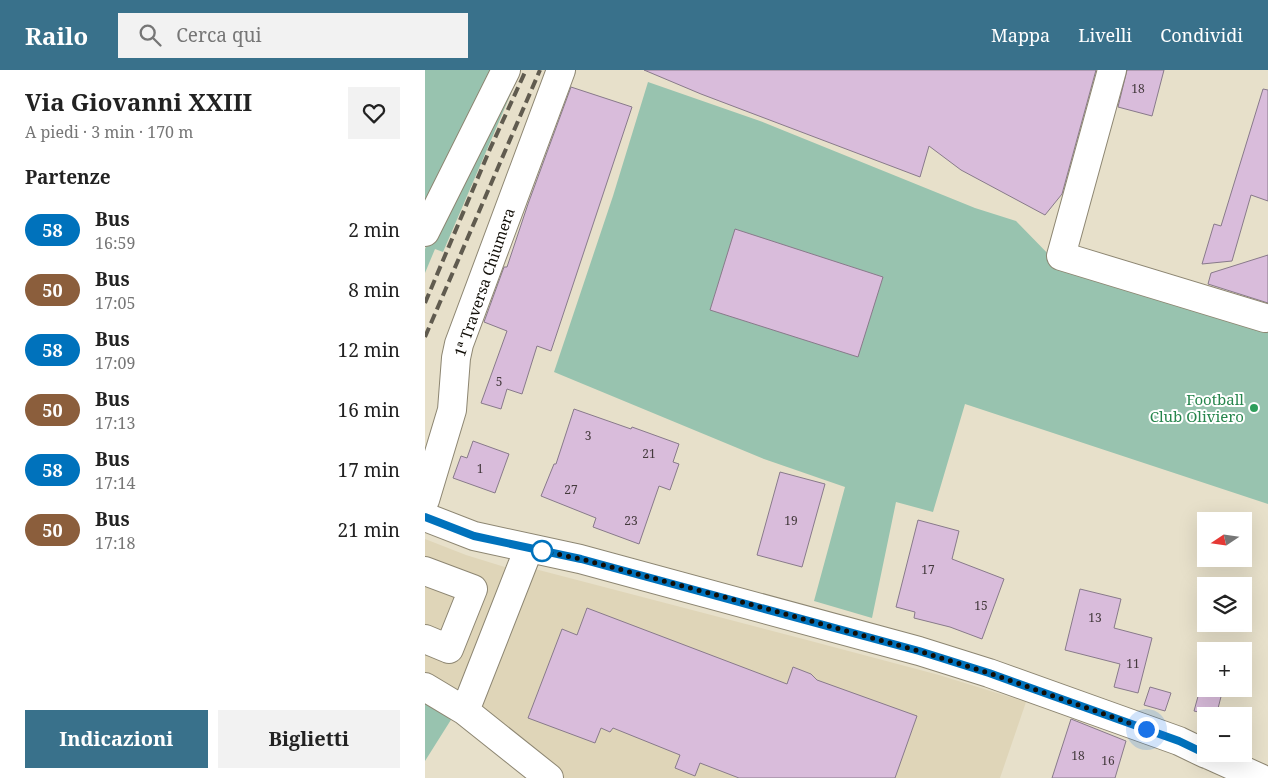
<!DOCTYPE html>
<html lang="it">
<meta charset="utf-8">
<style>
body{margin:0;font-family:"Noto Serif",serif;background:#f2f2f2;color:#222;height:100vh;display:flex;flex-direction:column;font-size:19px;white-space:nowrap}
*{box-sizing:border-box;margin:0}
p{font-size:16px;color:#767676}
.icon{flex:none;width:28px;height:28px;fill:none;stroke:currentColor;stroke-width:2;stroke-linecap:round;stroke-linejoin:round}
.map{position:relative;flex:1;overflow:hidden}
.details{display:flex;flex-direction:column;background:#fff;width:425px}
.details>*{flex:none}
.badge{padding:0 10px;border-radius:16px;font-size:18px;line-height:32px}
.needle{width:32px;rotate:257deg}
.buttons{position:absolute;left:772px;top:442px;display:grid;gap:10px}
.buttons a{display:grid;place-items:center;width:55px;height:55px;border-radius:0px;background:#fff;box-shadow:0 5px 20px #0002;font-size:25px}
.you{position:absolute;width:25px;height:25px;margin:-12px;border:4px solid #fff;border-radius:50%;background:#1a73e8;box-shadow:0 0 0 8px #1a73e833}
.map>.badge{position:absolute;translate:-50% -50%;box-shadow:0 0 0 2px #fff}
h2{padding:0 25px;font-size:19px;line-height:45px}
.round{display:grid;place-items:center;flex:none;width:52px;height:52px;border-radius:0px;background:#f2f2f2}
.headline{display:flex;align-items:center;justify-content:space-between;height:85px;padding:0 25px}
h1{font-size:24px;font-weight:700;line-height:38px}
.primary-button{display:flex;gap:10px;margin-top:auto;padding:10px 25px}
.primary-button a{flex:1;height:58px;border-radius:0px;background:#39718b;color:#fff;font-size:20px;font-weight:700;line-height:58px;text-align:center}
.primary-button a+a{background:#f2f2f2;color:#222}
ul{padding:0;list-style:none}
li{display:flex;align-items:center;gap:15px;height:60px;padding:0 25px}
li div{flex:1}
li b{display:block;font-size:19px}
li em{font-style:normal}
li .badge{min-width:55px;font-weight:700;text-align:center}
header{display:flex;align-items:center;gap:30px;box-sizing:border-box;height:70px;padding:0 25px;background:#39718b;color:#fff}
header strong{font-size:24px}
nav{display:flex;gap:28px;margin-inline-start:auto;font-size:18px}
.search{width:350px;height:45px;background:#f2f2f2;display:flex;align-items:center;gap:12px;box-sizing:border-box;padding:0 18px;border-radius:0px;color:#767676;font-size:19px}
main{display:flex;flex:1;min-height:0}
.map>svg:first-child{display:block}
.built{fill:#dfd5b8}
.green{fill:#98c3af}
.building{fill:#d9bcdb;stroke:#887a8a}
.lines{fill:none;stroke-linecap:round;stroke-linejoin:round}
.minor-casing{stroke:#8d8672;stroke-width:30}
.minor{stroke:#fff;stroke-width:28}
.rail{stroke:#605b4f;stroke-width:4;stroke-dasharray:10 5;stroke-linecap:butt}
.line-casing{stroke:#fff;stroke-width:11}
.line{stroke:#0072bc;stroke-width:8}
.walk{stroke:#120f08;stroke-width:5;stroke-dasharray:0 9}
.leisure-dot{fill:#2e9e5b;stroke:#fff;stroke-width:2}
.stop-dot{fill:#fff;stroke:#0072bc;stroke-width:2.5}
.labels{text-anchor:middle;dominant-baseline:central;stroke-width:4;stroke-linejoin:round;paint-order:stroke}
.number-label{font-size:12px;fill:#443a3d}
.street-label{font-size:15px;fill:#120f08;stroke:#fff}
.leisure-label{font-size:15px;fill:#27864d;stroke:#fff;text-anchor:end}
</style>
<header>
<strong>Railo</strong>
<div class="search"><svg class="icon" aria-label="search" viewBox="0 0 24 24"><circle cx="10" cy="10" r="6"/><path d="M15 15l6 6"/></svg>Cerca qui</div>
<nav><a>Mappa</a><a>Livelli</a><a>Condividi</a></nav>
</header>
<main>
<section class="details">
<div class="headline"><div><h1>Via Giovanni XXIII</h1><p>A piedi · 3 min · 170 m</p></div><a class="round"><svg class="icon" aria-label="heart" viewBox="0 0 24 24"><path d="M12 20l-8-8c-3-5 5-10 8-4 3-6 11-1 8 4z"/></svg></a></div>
<h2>Partenze</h2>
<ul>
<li><span class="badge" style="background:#0072bc;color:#fff">58</span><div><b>Bus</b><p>16:59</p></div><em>2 min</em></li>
<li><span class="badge" style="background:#8b5e3c;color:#fff">50</span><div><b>Bus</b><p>17:05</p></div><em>8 min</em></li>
<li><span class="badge" style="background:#0072bc;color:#fff">58</span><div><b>Bus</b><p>17:09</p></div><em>12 min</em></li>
<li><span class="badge" style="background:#8b5e3c;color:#fff">50</span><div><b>Bus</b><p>17:13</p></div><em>16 min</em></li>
<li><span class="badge" style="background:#0072bc;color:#fff">58</span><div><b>Bus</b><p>17:14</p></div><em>17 min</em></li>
<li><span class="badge" style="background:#8b5e3c;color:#fff">50</span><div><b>Bus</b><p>17:18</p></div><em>21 min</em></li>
</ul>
<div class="primary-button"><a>Indicazioni</a><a>Biglietti</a></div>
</section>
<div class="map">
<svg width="843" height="708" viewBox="0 0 843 708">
<rect width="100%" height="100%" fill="#e7e0ca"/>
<path class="built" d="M0,469L41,485L83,498L110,499L382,570L514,605L601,632L575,708H112L0,627Z"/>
<path class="green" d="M0,0H74L0,147Z
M89,0H96L18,182L10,179L0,203V179Z
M223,12L335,51L550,138L591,151L631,192L843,252V434L540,334L508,442L471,432L447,548L389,531L420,417L339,389L129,302L188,126Z
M0,627L29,645L0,691Z"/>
<path class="building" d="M219,0H671L637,124L620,145L536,100L504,76L495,107L276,24Z
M702,0H739L727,46L693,37Z
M146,17L207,37L126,281L112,276L97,324L82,319L76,339L56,333L82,261L59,252L79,197H82L103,134Z
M838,19L843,20V131L826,125L807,191L777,194L789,154L796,156Z
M310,159L458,207L433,287L285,240Z
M843,185V233L783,214L786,203Z
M149,339L206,359L207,357L254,374L248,392L254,394L245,420L234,416L214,474L168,457L171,448L116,426L129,394H131Z
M48,371L84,384L70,423L28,408L36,386L42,388Z
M355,402L400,414L377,497L332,485Z
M493,450L534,461L527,489L579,509L557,569L525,557L489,548L490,542L471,537Z
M655,519L696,529L689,558L727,568L713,623L689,617L695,594L640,580Z
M162,538L362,614L368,597L386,604L392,610L492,646L470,708H314L275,693L270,706L250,698L255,685L188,658L185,662L176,658L170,673L103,648L137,559L152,565Z
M725,617L746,623L740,641L719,635Z
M775,619H798L791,646L769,641Z
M646,649L701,671L690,708H627Z"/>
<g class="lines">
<g class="minor-casing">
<path id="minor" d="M687,0L636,186L840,248
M0,162L81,0
M0,430L27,340L31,288L34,274L136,0
M0,447L49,466L155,489L494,581L564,603L754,671L781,684
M104,478L40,641L124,708
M0,501L48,519L24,579L0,569
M0,617L40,641
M782,684L835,708"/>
</g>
<use href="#minor" class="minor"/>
<path class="rail" d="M0,233L65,79L101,0
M0,267L115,0"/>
</g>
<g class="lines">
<g class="line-casing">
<path id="line" d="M0,447L49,466L156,489L494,581L564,603L754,671L781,684"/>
</g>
<use href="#line" class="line"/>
<path class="walk" d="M117,481L156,489L299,527L494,581L564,603L721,659"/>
</g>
<circle class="leisure-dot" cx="829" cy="338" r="5"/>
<circle class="stop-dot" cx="117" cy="481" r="10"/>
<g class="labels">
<g class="number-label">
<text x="713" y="18">18</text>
<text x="74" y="311">5</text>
<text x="163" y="365">3</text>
<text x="224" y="383">21</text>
<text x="55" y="398">1</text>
<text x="146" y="419">27</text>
<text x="206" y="450">23</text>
<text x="366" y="450">19</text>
<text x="503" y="499">17</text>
<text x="556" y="535">15</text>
<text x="670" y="547">13</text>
<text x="708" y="593">11</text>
<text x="653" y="685">18</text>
<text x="683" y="690">16</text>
</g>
<g class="street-label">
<text transform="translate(59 212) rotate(-71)">1ª Traversa Chiumera</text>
</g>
<g class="leisure-label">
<text x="819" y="329">Football<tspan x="819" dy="17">Club Oliviero</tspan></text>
</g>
</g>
</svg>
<div class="buttons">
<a><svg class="needle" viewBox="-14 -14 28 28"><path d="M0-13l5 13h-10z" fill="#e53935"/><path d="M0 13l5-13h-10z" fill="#767676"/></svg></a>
<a><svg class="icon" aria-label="layers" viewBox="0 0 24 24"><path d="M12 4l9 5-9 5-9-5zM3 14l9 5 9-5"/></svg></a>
<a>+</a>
<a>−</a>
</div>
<div class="you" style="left:721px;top:659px"></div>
</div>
</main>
